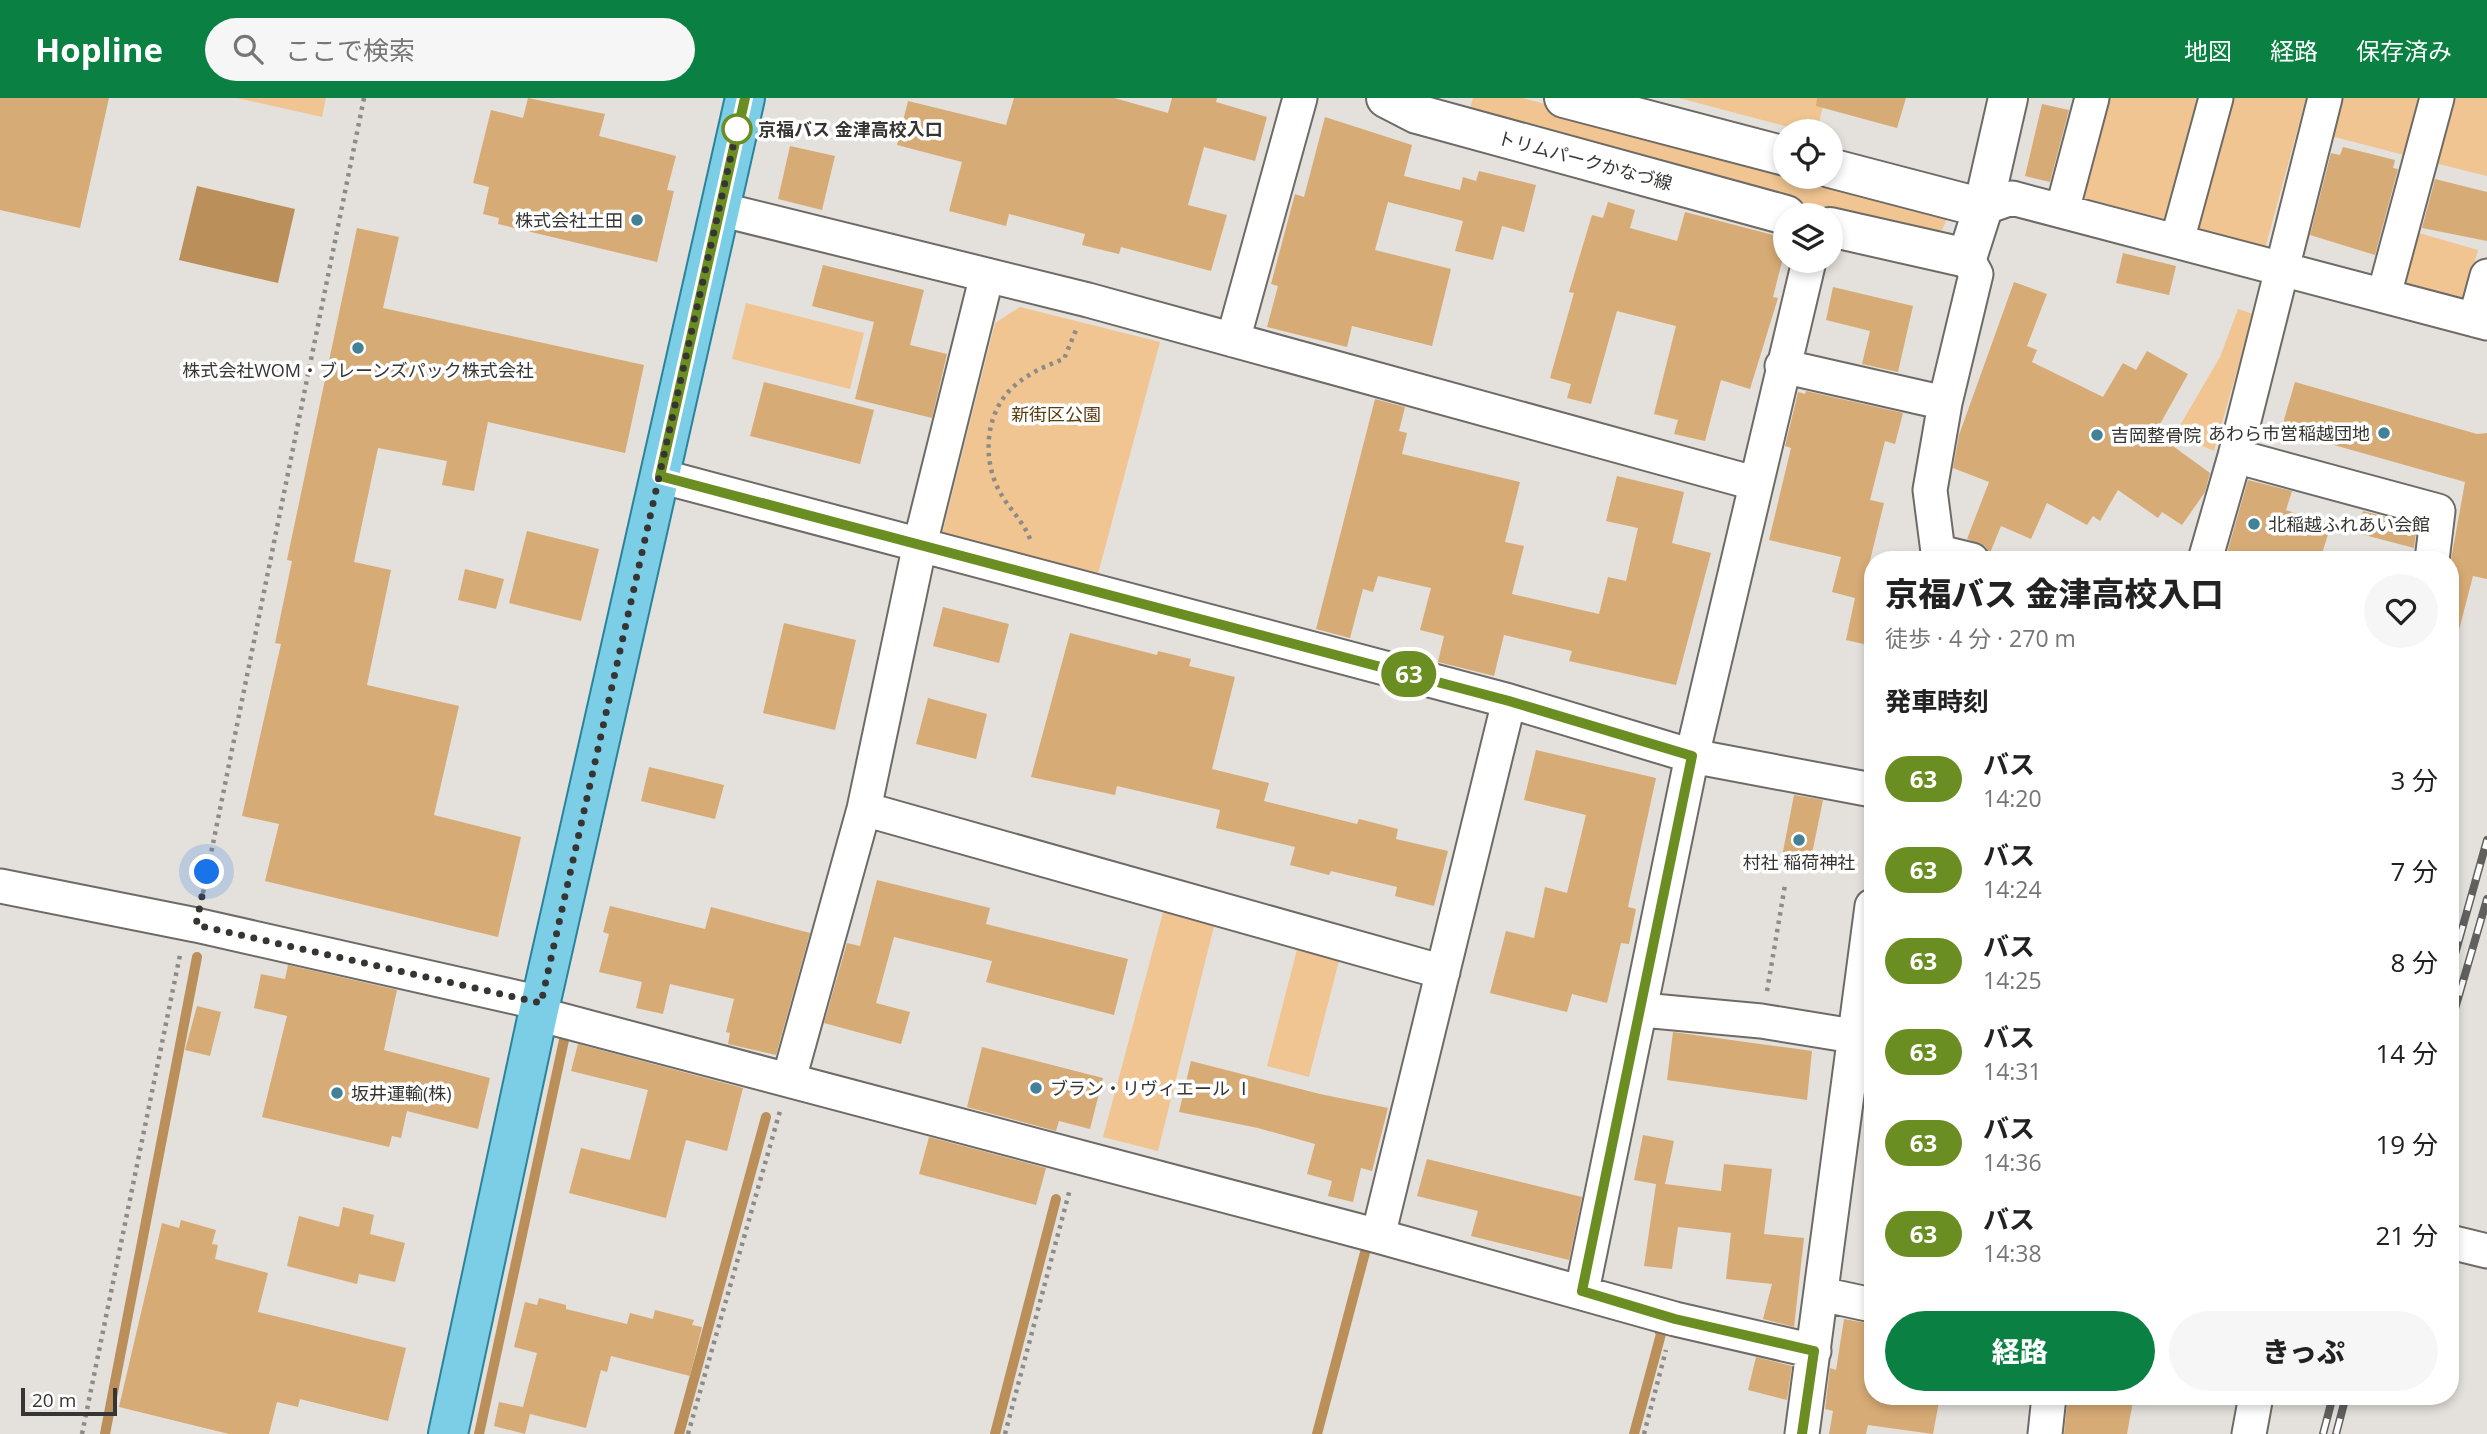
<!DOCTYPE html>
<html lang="ja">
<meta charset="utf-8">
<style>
body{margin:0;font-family:"Open Sans","Noto Sans JP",sans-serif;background:#f6f6f6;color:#222;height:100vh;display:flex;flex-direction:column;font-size:26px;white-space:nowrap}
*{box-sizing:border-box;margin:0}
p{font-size:23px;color:#767676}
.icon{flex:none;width:38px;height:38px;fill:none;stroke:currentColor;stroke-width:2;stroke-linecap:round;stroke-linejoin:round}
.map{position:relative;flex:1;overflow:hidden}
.panel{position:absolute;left:1864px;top:453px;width:595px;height:854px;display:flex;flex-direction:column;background:#fff;border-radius:28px;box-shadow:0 4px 10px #0003}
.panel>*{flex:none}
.badge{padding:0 14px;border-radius:23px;font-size:24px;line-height:46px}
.buttons{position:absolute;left:1773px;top:21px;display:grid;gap:14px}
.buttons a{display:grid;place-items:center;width:70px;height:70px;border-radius:50%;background:#fff;box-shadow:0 4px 10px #0003;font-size:35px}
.scale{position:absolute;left:21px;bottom:18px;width:96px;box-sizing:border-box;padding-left:7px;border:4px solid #363533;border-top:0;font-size:19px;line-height:24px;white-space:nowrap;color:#363533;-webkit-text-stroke:5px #fff;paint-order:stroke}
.you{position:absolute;width:35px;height:35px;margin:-18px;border:5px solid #fff;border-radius:50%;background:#1a73e8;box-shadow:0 0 0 10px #1a73e833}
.map>.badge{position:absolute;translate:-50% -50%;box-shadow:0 0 0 4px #fff}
h2{padding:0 21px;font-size:26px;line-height:63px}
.round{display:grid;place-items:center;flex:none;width:74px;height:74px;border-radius:37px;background:#f6f6f6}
.head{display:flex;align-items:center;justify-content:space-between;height:119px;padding:0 21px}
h1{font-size:33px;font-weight:800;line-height:52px}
.button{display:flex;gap:14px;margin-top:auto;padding:14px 21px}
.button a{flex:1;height:80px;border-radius:42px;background:#0b8043;color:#fff;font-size:28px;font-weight:800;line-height:80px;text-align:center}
.button a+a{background:#f6f6f6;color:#222}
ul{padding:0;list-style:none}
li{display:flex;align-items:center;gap:21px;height:91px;padding:0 21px}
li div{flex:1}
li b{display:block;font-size:26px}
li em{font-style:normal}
li .badge{min-width:77px;font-weight:700;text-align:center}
header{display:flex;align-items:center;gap:42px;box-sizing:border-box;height:98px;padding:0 35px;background:#0b8043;color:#fff}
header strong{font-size:33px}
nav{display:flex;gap:38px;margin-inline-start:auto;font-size:24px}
.search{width:490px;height:63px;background:#f6f6f6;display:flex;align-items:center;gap:18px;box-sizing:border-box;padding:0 24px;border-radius:38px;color:#767676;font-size:26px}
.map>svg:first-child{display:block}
.green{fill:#f0c591}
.water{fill:#ba8f5a}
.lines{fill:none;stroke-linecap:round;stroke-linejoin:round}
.stream{stroke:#ba8f5a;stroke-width:10}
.building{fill:#d7ab75}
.street-casing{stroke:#6e6b67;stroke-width:37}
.secondary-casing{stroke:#6e6b67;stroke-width:42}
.primary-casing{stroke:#2a839b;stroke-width:42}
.path{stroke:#8d8b87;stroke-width:4.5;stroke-dasharray:3.5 5;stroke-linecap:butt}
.street{stroke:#fff;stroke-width:33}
.secondary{stroke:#fff;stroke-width:38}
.primary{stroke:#7bcee5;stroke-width:38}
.rail-casing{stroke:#62605e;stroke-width:8}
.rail{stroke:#fff;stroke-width:5;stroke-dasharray:16;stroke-linecap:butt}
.line-casing{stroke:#fff;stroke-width:16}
.line{stroke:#6b8e23;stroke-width:10}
.walk{stroke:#363533;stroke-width:7;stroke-dasharray:0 12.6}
.stop-dot{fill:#fff;stroke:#6b8e23;stroke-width:3.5}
.poi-dot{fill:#428196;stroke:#fff;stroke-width:2.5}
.labels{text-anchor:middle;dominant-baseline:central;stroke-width:7;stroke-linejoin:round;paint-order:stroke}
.stop-label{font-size:18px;font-weight:bold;fill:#363533;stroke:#fff;text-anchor:start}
.street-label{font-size:18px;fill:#363533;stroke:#fff}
.poi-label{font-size:18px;fill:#363533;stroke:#fff;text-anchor:start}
.park-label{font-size:18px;fill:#5a3c11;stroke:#fff}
</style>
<header>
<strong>Hopline</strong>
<div class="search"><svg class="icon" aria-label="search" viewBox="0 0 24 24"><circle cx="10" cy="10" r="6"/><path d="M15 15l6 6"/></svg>ここで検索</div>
<nav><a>地図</a><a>経路</a><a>保存済み</a></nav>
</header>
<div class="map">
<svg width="2487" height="1336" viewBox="0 0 2487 1336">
<rect width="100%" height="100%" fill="#e4e0db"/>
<path class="green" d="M237,0H326L322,19Z
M1473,0H1522L1785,69V79H1824L1951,112L1942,132L1931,137L1826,117L1467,22Z
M1679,0H1825L1817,33H1804Z
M2104,0H2201L2169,122L2078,99Z
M2226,0H2306L2265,151L2192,131Z
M2332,0H2422L2408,58L2323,36Z
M2447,0H2487V78L2431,64Z
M2412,133L2478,152L2464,203L2397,185Z
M746,205L864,235L850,291L732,261Z
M1020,209L1160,244L1098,476L942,436L995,225Z
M2238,211L2253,216L2214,353L2175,336L2220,259Z
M1165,807L1215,824L1158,1053L1103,1039Z
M1299,844L1341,855L1309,979L1267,968Z"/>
<path class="water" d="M197,88L295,111L278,185L179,162Z"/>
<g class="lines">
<path class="stream" d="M105,1336L197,859
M479,1336L564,942
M679,1336L766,1019
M995,1336L1056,1101
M1317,1336L1367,1147L1374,1149
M1634,1336L1661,1236L1657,1228L1651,1226"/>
</g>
<path class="building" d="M0,0H109L80,130L0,112Z
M528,0L605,16L599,38L676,58L667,92L674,93L657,164L498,126L499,120L483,116L489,89L473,85L491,12L523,20Z
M1014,0H1114L1168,15L1172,0H1217L1216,4L1267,19L1255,63L1204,49L1188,107L1227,117L1211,173L1121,149L1119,156L1082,147L1085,136L1009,116L1006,128L949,113L962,64L897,47L908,3L1006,27Z
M1817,0H1906L1897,30L1816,8Z
M2042,6L2069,12L2050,84L2025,78Z
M1325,19L1412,47L1404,78L1460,92L1463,79L1476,83L1479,73L1536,87L1524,134L1502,128L1493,162L1455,153L1463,123L1388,104L1375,152L1451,171L1432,248L1352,228L1347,249L1267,229L1278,188L1271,186L1295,96L1304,99Z
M790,48L835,58L822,112L778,101Z
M2343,49L2395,62L2393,70L2398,71L2375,157L2310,137L2331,55L2340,57Z
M2435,81L2487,94V143L2422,130Z
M1608,104L1635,112L1630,130L1677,143L1685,114L1785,140V152L1773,199L1778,200L1750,291L1721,282L1705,343L1674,336L1678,322L1654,316L1676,228L1617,213L1591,306L1567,300L1571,286L1550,280L1574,195L1569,194L1592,117L1603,120Z
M357,130L399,139L383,210L644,267L625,355L488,324L474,393L442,387L447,363L378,350L354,464L391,472L367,587L459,608L434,717L521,739L498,839L265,783L279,726L242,718L281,546L275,545L292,463L287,462Z
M2123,155L2176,168L2169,197L2116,185Z
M823,167L924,192L910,247L947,256L932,320L855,301L874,224L812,208Z
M2014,184L2047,196L2027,248L2037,252L2032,264L2103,299L2123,265L2136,272L2147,253L2188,276L2155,335L2210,375L2205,394L2182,427L2162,414L2158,420L2118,392L2100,423L2093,418L2087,427L2047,405L2031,441L2001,428L1990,455L1985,448L1967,441L1989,384L1953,370L1959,337Z
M1833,189L1913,208L1898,274L1862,266L1870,233L1826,222Z
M764,284L874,312L860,366L750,338Z
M2295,284L2477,336L2487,335V481L2473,478L2459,532L2450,531V467L2465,384L2281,332Z
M1806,293L1903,315L1895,346L1885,343L1870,402L1884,405L1868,471L1872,472V548L1846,542L1855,500L1832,494L1841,459L1769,442L1791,350L1785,348L1796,303L1798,294L1805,296Z
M1375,301L1405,309L1399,333L1407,335L1402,356L1520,384L1505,444L1524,448L1512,496L1599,516L1608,479L1626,483L1638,430L1606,423L1617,378L1684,394L1672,445L1711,455L1676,587L1569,563L1572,553L1504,537L1494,578L1438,564L1444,538L1420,532L1431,490L1378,478L1373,494L1363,491L1350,540L1316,531Z
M2248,382L2292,393L2286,412L2331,427L2320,462H2225Z
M2363,413L2417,427L2414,450L2357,435Z
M527,433L599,451L581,523L509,505Z
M465,471L504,481L496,511L458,502Z
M943,509L1009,526L999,565L933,548Z
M784,525L856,542L835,632L763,615Z
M1070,535L1157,557L1158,553L1191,561L1189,568L1235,579L1212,671L1269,685L1264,703L1357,726L1359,721L1398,731L1396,741L1448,753L1434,808L1395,798L1397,789L1331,773L1329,777L1290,767L1295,749L1216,730L1220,712L1117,688L1115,697L1031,679Z
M928,600L987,616L976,661L916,646Z
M1536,652L1656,680L1628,809L1636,811L1629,846L1621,845L1607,905L1572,896L1567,914L1490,895L1506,833L1534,840L1545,789L1567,795L1586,717L1524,702Z
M649,669L724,687L715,721L641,703Z
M1794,697L1823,702L1808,775L1780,769Z
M877,782L990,810L986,826L1128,861L1114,917L986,884L992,863L894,839L876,905L910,914L901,946L824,925L847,845L860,848Z
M610,808L705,831L711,809L810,835L776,957L728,946L730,935L726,934L734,901L670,886L663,916L636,910L642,884L599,874L609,836L603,834Z
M288,867L397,892L384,952L490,980L478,1031L407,1013L401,1040L392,1038L389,1049L262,1019L287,918L254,910L261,876L285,881Z
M197,908L221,914L210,958L185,952Z
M1673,934L1812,953L1807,1002L1667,982Z
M578,946L743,990L727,1053L686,1042L666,1120L569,1095L581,1050L630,1062L648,992L571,973Z
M982,949L1103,980L1090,1031L1059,1023L1056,1033L967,1009Z
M1191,963L1320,996L1388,1010L1372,1073L1361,1070L1353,1104L1328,1098L1332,1083L1307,1076L1315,1046L1258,1030L1179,1014Z
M1643,1037L1674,1043L1665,1086L1721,1093L1724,1066L1772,1071L1764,1136L1804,1140L1794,1229L1763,1221L1772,1186L1726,1181L1731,1135L1678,1129L1672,1171L1644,1168L1656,1086L1634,1082Z
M929,1039L1046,1070L1036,1107L919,1076Z
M1427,1061L1582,1099L1569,1162L1471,1138L1478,1113L1417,1098Z
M343,1109L374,1117L370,1136L405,1145L395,1184L359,1176L357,1186L287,1168L299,1118L339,1129Z
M181,1122L216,1132L212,1146L218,1147L215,1161L268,1175L258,1214L406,1250L388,1323L300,1301L298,1309L277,1304L269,1336H229L119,1309L162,1125L179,1130Z
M539,1200L566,1207V1211L627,1226L630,1215L653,1221L655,1212L694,1222L692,1227L702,1229L690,1278L611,1258L607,1274L601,1272L586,1330L530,1316L525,1336L494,1328L499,1304L523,1309L537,1255L514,1249L525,1204L537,1207Z
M1844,1221L1872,1226V1298H1940L1933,1336L1868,1327L1866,1336H1829L1833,1313L1825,1311L1830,1270L1836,1272Z
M1756,1259L1792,1268L1787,1302L1748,1292Z
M2068,1298H2134L2127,1336H2064Z"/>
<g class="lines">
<g class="street-casing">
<path id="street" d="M1983,110L2012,100L2487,225
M719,111L1088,202L1754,385
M2062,113L2092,0
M2177,143L2216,0
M2384,197L2437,0
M2475,222L2487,178
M1233,242L1300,0
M1782,268L1945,305
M2235,358L2438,413L2432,462
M660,378L1509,603L1692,658L1872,692
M1939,454L1972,462
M1939,462L1930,392L1945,305L1976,176L1967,160
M2205,462L2235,358L2325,0
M864,711L1443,874
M0,788L196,827L541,905
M1642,912L1761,923L1853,938
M538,916L1378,1138L1675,1221L1814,1253
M789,981L864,711L920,446L987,177
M1378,1138L1509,603
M2450,1144L2487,1153
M1582,1193L1692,658L1809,163
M1821,1196L1872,1207
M1802,1336L1872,808
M2045,1336L2049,1298
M2249,1336L2256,1298"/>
</g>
<g class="secondary-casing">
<path id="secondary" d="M1386,0L1417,16L1786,117
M1564,0L1785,58
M1830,70L1983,110
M1830,129L1967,160L1983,110L2008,0"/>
</g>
<g class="primary-casing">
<path id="primary" d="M448,1336L538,916L745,0"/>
</g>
<path class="path" d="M1030,441C1023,423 1010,412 1001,396C982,364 984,317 1012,290C1027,276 1045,268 1064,261L1076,232
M203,795L364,0
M1767,893L1785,787
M82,1336L180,857
M688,1336L780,1013
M1005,1336L1070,1091
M1644,1336L1666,1252"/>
<use href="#street" class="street"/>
<use href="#secondary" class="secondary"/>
<use href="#primary" class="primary"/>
<g class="rail-casing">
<path id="rail" d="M2450,874L2487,742
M2450,928L2487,801
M2323,1336L2333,1298
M2336,1336L2346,1298"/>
</g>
<use href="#rail" class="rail"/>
</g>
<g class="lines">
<g class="line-casing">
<path id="line" d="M745,0L660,378L1509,603L1692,658L1582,1193L1675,1221L1814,1253L1802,1336"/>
</g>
<use href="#line" class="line"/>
<path class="walk" d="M207,774L196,827L541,905L737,31"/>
</g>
<circle class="stop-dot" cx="737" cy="31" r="14"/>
<g class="poi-dot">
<circle cx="637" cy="122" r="7"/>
<circle cx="358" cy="250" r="7"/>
<circle cx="2384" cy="335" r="7"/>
<circle cx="2097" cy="337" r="7"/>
<circle cx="2254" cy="426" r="7"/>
<circle cx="1799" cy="742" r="7"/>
<circle cx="1036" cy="990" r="7"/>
<circle cx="337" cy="995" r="7"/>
</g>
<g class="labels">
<g class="stop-label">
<text x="758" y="31">京福バス 金津高校入口</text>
</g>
<g class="street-label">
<text transform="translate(1585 62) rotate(15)">トリムパークかなづ線</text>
</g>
<g class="poi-label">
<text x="623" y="122" text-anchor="end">株式会社土田</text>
<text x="358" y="272" text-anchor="middle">株式会社WOM・ブレーンズパック株式会社</text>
<text x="2370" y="335" text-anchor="end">あわら市営稲越団地</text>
<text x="2111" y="337">吉岡整骨院</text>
<text x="2268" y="426">北稲越ふれあい会館</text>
<text x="1799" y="764" text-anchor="middle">村社 稲荷神社</text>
<text x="1050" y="990">ブラン・リヴィエール Ⅰ</text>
<text x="351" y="995">坂井運輸(株)</text>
</g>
<g class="park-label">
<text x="1056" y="316">新街区公園</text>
</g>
</g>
</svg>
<div class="buttons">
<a><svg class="icon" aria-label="locate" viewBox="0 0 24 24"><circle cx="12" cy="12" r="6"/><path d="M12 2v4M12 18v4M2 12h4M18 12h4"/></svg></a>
<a><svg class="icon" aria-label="layers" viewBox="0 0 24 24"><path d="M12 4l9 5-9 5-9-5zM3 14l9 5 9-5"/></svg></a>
</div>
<div class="scale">20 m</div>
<div class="you" style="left:207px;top:774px"></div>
<b class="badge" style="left:1409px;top:576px;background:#6b8e23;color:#fff">63</b>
<section class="panel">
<div class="head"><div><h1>京福バス 金津高校入口</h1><p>徒歩 · 4 分 · 270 m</p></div><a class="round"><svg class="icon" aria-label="heart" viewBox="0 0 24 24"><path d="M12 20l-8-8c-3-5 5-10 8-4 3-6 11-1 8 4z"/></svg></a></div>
<h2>発車時刻</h2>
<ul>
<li><span class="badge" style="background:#6b8e23;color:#fff">63</span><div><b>バス</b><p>14:20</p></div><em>3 分</em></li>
<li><span class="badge" style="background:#6b8e23;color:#fff">63</span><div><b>バス</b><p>14:24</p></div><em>7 分</em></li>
<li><span class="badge" style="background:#6b8e23;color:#fff">63</span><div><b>バス</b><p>14:25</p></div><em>8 分</em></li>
<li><span class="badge" style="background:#6b8e23;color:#fff">63</span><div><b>バス</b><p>14:31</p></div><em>14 分</em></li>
<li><span class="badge" style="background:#6b8e23;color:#fff">63</span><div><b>バス</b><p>14:36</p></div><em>19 分</em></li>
<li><span class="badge" style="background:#6b8e23;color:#fff">63</span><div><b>バス</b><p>14:38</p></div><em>21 分</em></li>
</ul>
<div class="button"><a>経路</a><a>きっぷ</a></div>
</section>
</div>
